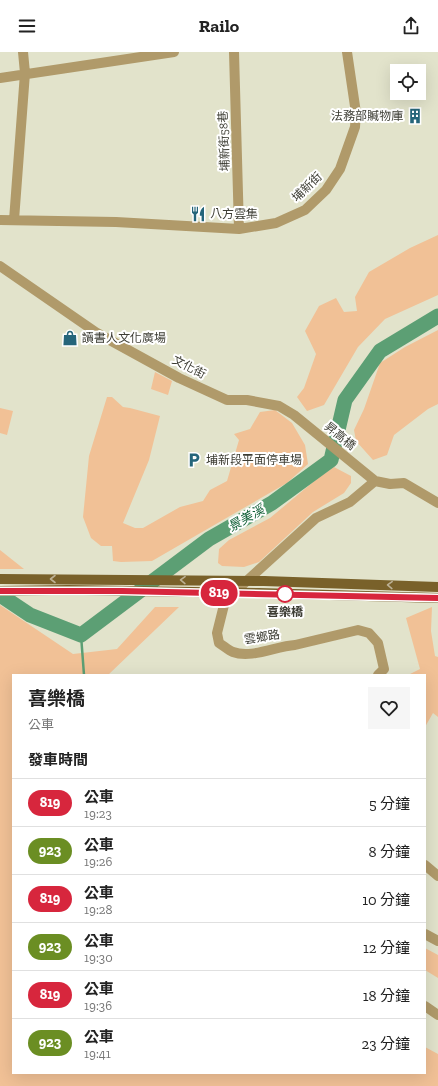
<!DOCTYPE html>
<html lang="zh-TW">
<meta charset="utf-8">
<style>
body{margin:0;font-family:"Zilla Slab","Noto Sans TC",serif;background:#f6f6f6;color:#222;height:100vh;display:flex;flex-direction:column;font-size:15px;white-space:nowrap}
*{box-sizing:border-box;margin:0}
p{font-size:13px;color:#767676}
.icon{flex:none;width:22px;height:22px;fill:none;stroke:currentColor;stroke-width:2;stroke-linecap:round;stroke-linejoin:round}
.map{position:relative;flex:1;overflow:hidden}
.side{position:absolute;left:12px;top:622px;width:414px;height:400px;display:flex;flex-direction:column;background:#fff;border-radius:0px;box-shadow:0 4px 16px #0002}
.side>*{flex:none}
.badge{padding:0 8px;border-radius:13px;font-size:14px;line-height:26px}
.controls{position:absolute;left:390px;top:12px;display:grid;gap:8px}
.controls a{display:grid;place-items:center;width:36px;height:36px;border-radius:0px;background:#fff;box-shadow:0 4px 16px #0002;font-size:20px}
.map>.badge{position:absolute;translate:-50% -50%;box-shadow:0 0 0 2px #fff}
h2{padding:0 16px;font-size:15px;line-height:36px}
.round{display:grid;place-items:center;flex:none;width:42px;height:42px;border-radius:0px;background:#f6f6f6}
.headline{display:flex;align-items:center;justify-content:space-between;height:68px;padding:0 16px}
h1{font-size:19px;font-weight:700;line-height:30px}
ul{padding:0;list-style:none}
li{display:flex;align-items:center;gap:12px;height:48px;padding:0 16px;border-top:1px solid #e0e0e0}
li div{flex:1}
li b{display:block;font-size:15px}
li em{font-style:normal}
li .badge{min-width:44px;font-weight:700;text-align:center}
header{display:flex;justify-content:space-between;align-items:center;height:52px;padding:0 16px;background:#fff;font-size:18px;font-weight:700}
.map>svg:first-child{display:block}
.green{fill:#f1c196}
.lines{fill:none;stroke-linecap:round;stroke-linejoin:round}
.stream{stroke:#5c9f74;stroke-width:2.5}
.river{stroke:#5c9f74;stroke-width:15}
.minor{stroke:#b09a6a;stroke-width:10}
.major{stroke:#79612a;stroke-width:10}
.major-bridge{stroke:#79612a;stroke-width:10}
.oneway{stroke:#bcb094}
.line-casing{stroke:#fff;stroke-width:9}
.line{stroke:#d7263d;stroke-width:6}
.stop-dot{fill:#fff;stroke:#d7263d;stroke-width:2}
.labels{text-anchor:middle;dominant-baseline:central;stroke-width:4;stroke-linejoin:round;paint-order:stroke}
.poi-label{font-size:12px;fill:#3d3d34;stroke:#fff;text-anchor:start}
.street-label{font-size:12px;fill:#3d3d34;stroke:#fff}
.stop-label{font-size:12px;font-weight:bold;fill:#3d3d34;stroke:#fff}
.water-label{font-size:13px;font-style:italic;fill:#0d5d34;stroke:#fff}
</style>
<header><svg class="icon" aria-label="menu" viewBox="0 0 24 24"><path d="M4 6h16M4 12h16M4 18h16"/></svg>Railo<svg class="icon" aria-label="share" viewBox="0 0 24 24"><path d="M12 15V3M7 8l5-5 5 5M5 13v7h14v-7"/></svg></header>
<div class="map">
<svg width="438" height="1034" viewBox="0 0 438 1034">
<rect width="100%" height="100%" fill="#e2e3cb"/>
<path class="green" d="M438,183V243L385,267L358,295L324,353L307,359L297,345L304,336L316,302L305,279L319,254L336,246L344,260L357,259L355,245L369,220L410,196Z
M438,278V352L428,357L394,383L387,403L373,408L356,389L354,378L364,357L380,311L405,295Z
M155,320L172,329L168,343L151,337Z
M107,345H112L123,355L130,356L160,364L149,408L123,471L135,476H143L180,455L203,449L210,438L227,429L239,388L234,382L250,377L260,360L275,358L292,371L305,393L308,412L287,431L152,509L121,510L113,509L112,494H101L91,486L83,465L89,404Z
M0,356L13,359L7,383L0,381Z
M334,415L351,424V431L344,441L313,460L259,510L244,515L222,514L218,511L219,497L229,488L270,466L318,426Z
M0,498L24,517H0Z
M0,553L73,602L117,597L155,555H179L108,623H13V1021H425V995L438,1002V1034H0Z
M432,555L431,579L435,604L438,605V665L433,661L425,675V623H408L420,617L406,566Z
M425,896L438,903V926L425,918Z"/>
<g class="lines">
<path class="stream" d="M81,583L84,623"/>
<path class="river" d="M0,543L30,563L81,583L209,487L272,451L331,408L345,348L380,299L438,264"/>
<path class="minor" d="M234,0L239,177
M0,26L174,0
M0,168L116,170L239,177L276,171L305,158L326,138L340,117L355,75L356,61L347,0
M14,168L25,21L23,0
M0,214L97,281L179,326L227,348H247L279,354L294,363L375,429L390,432L404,431L438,451
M375,429L350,450L316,466L228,546L224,553L217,581L219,591C224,594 228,598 233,600C251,607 276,594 295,593L358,578L369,581L378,591L384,617L378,623
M425,813L438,824
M425,882L438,889
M425,954L438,963"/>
<path class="major" d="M264,529L438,535
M258,541L438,546"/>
<path class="major-bridge" d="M0,527L264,529
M0,539L68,538L258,541"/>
</g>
<defs><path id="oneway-chevron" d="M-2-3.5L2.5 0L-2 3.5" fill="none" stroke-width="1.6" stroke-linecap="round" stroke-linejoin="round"/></defs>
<g class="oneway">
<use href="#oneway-chevron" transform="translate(53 527) rotate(-180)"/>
<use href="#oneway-chevron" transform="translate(183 528) rotate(-179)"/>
<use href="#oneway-chevron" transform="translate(390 533) rotate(-178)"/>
</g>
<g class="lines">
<g class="line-casing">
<path id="line" d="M0,539H122L438,546"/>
</g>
<use href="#line" class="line"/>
</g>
<defs>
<g id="building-bare" transform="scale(1.2)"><path d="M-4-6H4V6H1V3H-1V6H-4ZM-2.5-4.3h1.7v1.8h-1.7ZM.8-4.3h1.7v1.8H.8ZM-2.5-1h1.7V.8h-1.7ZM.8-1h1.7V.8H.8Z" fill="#25657a" stroke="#fff" stroke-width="2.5" paint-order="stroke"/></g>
<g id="restaurant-bare" transform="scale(1.2)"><path d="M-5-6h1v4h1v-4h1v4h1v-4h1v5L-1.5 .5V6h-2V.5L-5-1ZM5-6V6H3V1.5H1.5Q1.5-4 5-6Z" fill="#25657a" stroke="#fff" stroke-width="2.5" paint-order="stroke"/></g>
<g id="shop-bare" transform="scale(1.2)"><path d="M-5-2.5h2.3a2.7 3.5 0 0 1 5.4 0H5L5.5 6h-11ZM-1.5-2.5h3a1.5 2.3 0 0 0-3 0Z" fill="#25657a" stroke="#fff" stroke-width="2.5" paint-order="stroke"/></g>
<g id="parking-bare" transform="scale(1.2)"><path d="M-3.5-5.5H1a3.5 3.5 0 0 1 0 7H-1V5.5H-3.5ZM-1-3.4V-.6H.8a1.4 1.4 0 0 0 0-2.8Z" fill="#25657a" stroke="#fff" stroke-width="2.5" paint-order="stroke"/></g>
</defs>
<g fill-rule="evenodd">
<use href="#building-bare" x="415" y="64"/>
<use href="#restaurant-bare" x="198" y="162"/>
<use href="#shop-bare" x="70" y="286"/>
<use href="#parking-bare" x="194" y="408"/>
</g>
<circle class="stop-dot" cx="285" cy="542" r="8"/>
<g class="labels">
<g class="poi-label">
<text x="403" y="64" text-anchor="end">法務部贓物庫</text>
<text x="210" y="162">八方雲集</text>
<text x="82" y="286">讀書人文化廣場</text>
<text x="206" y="408">埔新段平面停車場</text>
</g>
<g class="street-label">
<text transform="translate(224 89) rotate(-92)">埔新街58巷</text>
<text transform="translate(307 135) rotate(-44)">埔新街</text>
<text transform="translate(189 315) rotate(27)">文化街</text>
<text transform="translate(340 384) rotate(39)">昇高橋</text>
<text transform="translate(262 585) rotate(-9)">雲鄉路</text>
</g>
<g class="stop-label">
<text x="285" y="560">喜樂橋</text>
</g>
<g class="water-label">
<text transform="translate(246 466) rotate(-30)">景美溪</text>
</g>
</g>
</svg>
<div class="controls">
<a><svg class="icon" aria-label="locate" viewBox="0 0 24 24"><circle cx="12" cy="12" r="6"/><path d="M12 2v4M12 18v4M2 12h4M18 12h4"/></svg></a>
</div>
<b class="badge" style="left:219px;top:541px;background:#d7263d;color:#fff">819</b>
<section class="side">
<div class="headline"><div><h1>喜樂橋</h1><p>公車</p></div><a class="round"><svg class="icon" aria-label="heart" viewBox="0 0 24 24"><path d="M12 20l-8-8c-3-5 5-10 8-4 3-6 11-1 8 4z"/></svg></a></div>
<h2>發車時間</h2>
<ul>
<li><span class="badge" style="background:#d7263d;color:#fff">819</span><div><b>公車</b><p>19:23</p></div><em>5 分鐘</em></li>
<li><span class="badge" style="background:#6b8e23;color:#fff">923</span><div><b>公車</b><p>19:26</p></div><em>8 分鐘</em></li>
<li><span class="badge" style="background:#d7263d;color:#fff">819</span><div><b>公車</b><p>19:28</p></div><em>10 分鐘</em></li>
<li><span class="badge" style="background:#6b8e23;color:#fff">923</span><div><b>公車</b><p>19:30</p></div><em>12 分鐘</em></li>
<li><span class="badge" style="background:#d7263d;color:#fff">819</span><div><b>公車</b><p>19:36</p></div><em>18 分鐘</em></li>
<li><span class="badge" style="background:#6b8e23;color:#fff">923</span><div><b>公車</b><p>19:41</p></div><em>23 分鐘</em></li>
</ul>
</section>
</div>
